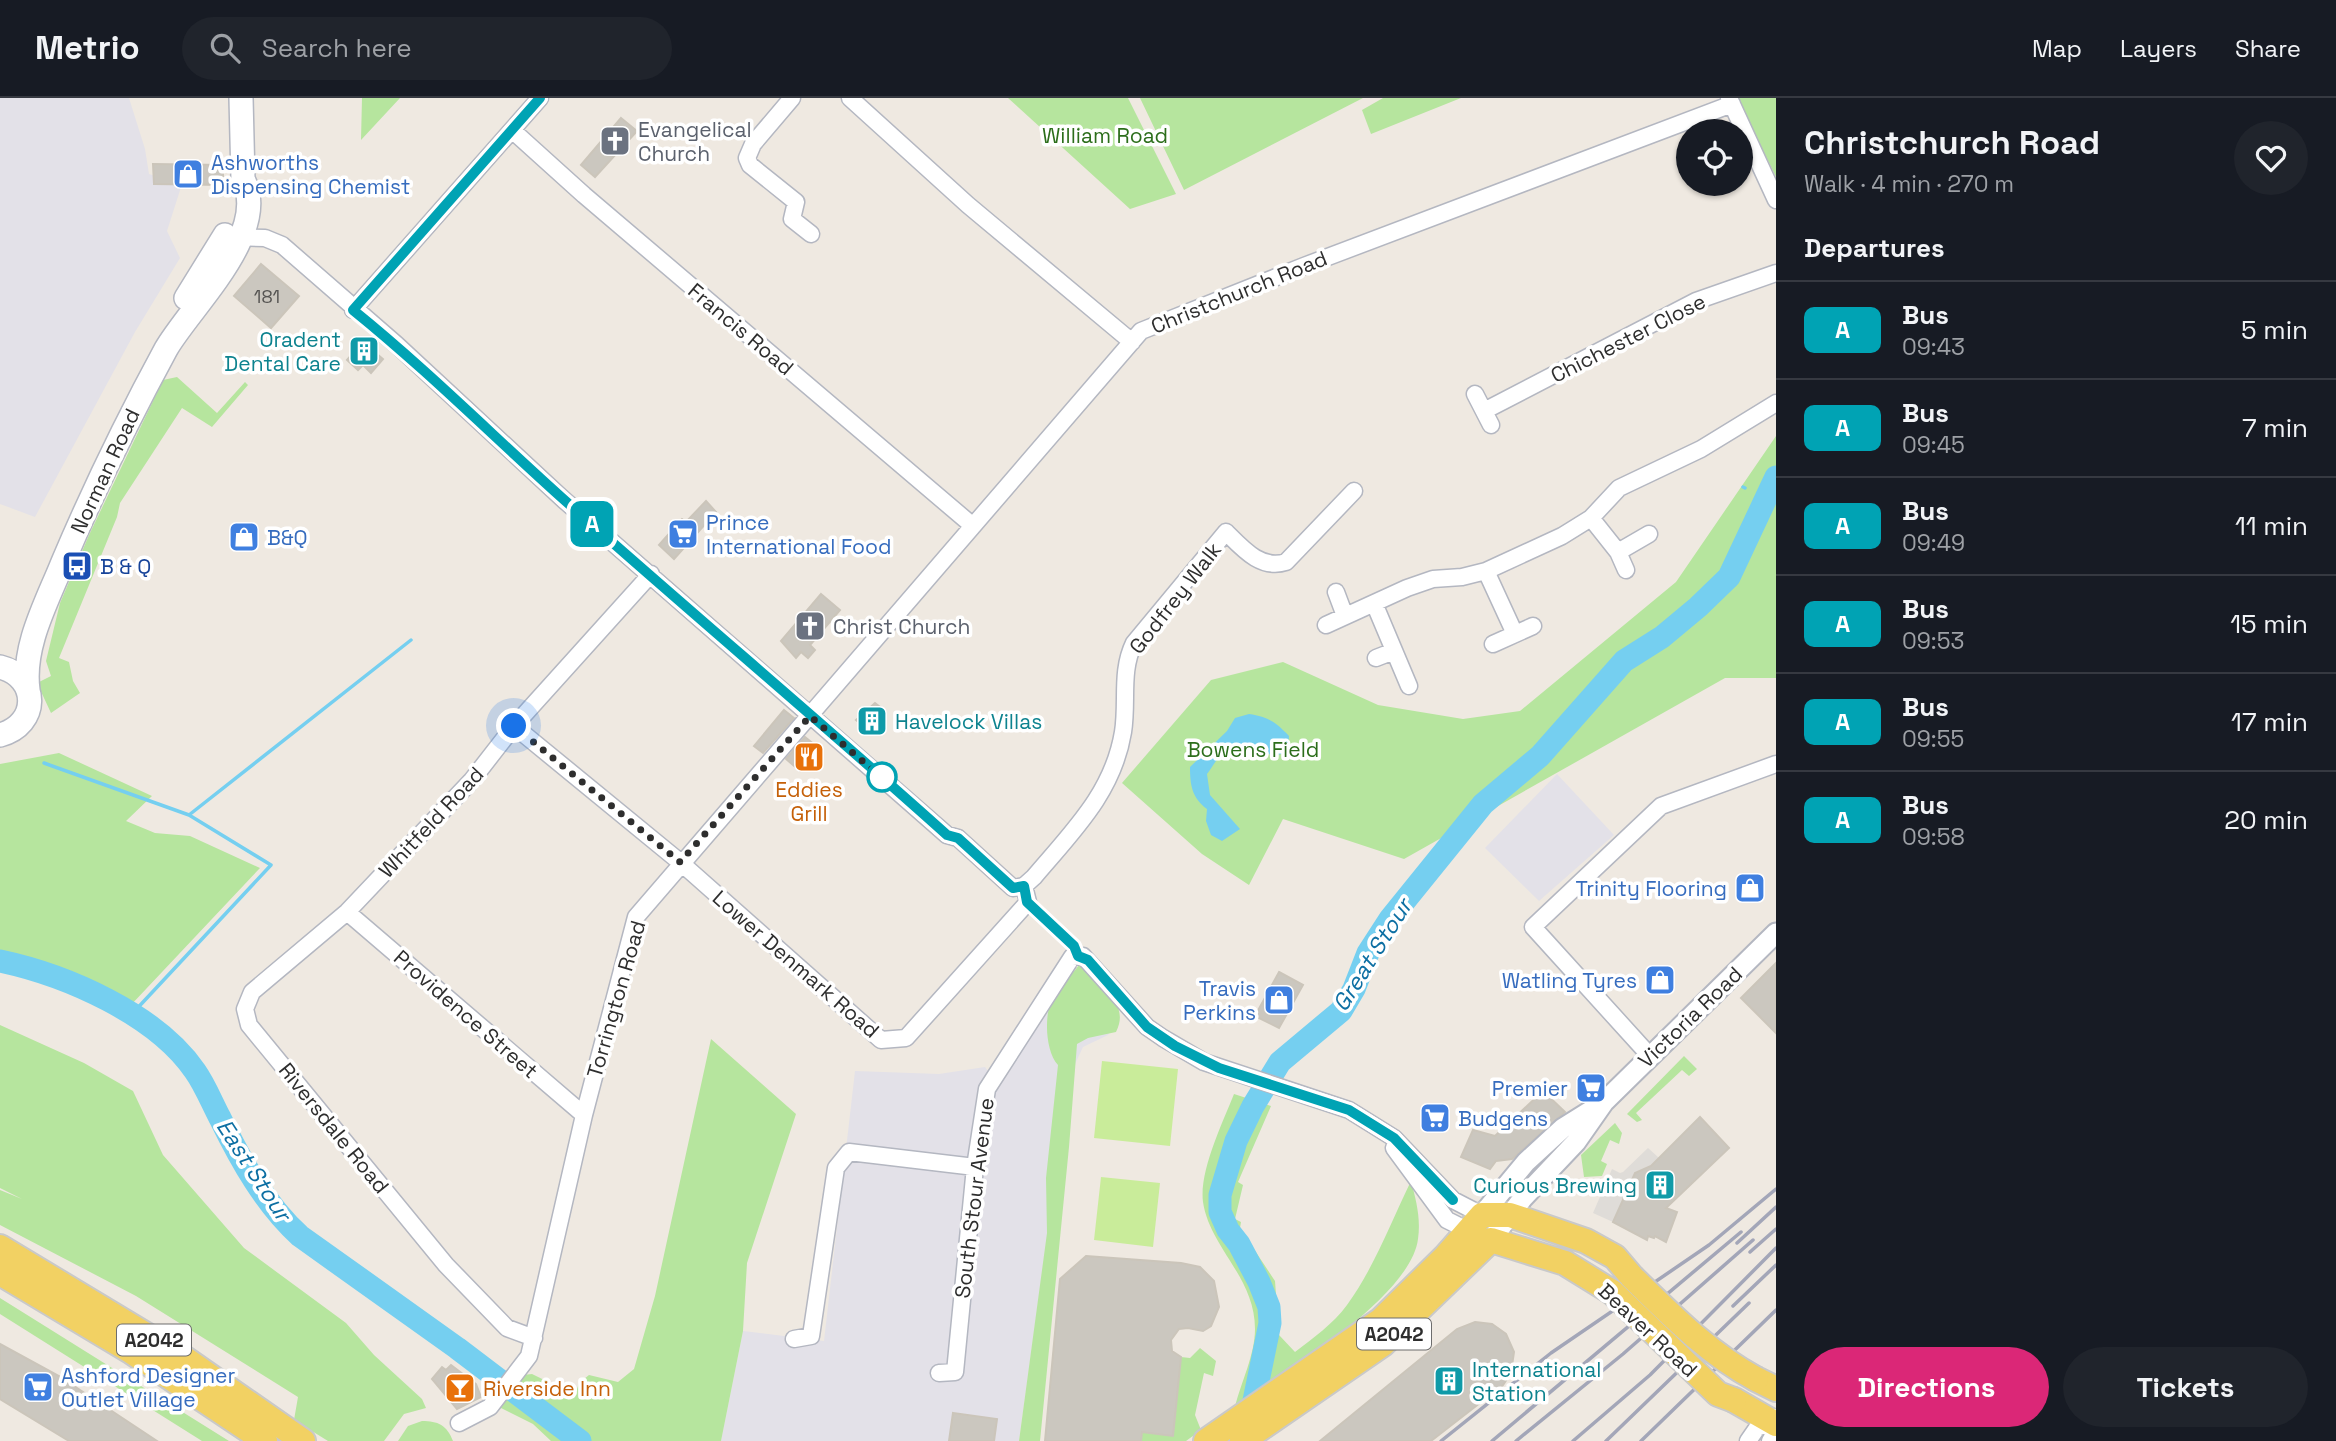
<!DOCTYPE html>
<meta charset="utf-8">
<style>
body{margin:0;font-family:"Space Grotesk",sans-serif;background:#20242c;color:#f1f3f6;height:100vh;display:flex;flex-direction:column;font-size:26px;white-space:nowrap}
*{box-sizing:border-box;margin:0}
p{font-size:23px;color:#9ea1a6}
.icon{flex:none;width:38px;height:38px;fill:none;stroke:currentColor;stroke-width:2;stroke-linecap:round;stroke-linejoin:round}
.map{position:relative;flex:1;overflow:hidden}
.panel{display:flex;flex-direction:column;background:#171b24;width:560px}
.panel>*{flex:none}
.badge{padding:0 14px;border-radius:10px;font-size:24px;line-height:46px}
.tools{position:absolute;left:1676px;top:21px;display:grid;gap:14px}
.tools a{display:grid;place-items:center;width:77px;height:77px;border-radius:50%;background:#171b24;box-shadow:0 2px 5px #0004;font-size:35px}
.you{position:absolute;width:35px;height:35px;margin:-18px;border:5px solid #fff;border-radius:50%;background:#1a73e8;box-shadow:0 0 0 10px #1a73e833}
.map>.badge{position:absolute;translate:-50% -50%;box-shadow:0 0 0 4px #fff}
h2{padding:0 28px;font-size:26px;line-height:63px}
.round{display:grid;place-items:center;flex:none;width:74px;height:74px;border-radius:37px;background:#20242c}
.headline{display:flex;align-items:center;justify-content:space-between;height:119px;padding:0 28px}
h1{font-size:33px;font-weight:700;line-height:52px}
.cta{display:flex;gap:14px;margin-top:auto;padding:14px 28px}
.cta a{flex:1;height:80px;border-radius:42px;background:#db2777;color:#fff;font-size:28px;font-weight:700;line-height:80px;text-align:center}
.cta a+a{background:#20242c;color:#f1f3f6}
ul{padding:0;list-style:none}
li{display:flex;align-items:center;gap:21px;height:98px;padding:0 28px;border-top:2px solid #363941}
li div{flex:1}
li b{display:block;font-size:26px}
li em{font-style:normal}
li .badge{min-width:77px;font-weight:700;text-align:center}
header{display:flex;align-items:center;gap:42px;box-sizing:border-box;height:98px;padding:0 35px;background:#171b24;border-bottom:2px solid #363941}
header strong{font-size:33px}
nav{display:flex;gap:38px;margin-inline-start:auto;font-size:24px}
.search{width:490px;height:63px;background:#20242c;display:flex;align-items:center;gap:18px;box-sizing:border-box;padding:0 24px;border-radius:38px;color:#9ea1a6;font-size:26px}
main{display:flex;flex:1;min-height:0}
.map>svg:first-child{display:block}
.industrial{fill:#e3e1e8}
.green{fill:#b6e59e}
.pitch{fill:#c9ec9a}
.plaza{fill:#dfdcd8}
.water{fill:#75cff0}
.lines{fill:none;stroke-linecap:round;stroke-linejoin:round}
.stream{stroke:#75cff0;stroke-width:3.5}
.river{stroke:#75cff0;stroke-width:23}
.building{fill:#cbc7bf;stroke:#cbc5ba;stroke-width:2}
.minor-casing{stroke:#b4b7c1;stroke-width:19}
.tertiary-casing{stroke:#b4b7c1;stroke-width:23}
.secondary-casing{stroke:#b4b7c1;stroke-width:26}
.primary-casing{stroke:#c9c9c9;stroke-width:28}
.minor{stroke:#fff;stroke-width:16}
.tertiary{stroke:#fff;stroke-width:19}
.secondary{stroke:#fff;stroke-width:23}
.primary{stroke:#f2d163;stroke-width:24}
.rail{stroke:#a3a6b8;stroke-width:3.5}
.primary-bridge-casing{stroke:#c9c9c9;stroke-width:28;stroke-linecap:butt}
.primary-bridge{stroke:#f2d163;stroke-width:24}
.line-casing{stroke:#fff;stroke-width:16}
.line{stroke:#00a3b4;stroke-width:10}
.walk{stroke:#2e2e2e;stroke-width:7;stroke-dasharray:0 12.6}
.stop-dot{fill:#fff;stroke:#00a3b4;stroke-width:3.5}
.labels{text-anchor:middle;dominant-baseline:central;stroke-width:7;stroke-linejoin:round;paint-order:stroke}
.number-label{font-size:18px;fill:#555452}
.shield{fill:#fff;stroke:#6d6d6d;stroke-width:2}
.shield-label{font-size:19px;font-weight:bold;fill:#2e2e2e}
.worship-label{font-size:21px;fill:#5b616d;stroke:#fff;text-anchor:start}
.park-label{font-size:21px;fill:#2c6e1b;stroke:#fff}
.shop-label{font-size:21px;fill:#366cbe;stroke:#fff;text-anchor:start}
.street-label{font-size:21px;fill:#2e2e2e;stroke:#fff}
.culture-label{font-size:21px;fill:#0d838f;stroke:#fff;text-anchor:end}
.transit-label{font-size:21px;fill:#164399;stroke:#fff;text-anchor:start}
.food-label{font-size:21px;fill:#c56008;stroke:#fff}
.water-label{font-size:23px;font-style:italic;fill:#0d6fa3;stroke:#fff}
</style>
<header>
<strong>Metrio</strong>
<div class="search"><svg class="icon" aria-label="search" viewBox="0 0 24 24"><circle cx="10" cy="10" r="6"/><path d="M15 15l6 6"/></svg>Search here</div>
<nav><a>Map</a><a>Layers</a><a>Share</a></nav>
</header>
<main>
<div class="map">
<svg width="1776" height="1343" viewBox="0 0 1776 1343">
<rect width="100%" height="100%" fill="#efe9e1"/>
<path class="industrial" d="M0,0H129L145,51L149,76L182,86L167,133L180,160L135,234L35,419L0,406Z
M1557,676L1614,737L1539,803L1485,750Z
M1075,875L1117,921L1108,937L1083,949L1069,979L1019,1343H721L743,1233L824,1243L855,973L939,976L985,969L997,986Z"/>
<path class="green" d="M362,0H400L361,42Z
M1008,0H1128L1176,96L1130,111Z
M1140,0H1363L1184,92Z
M1383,0H1461L1371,36L1362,12Z
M1737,0H1776V79Z
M177,279L217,315L245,284L248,287L212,329L182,310L120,405L117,419L59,560L69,564L73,583L80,595L51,615L37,585L51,578L46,563L60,505L89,437L163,282Z
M1776,338V580H1725L1404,761L1283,721L1249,787L1202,756L1122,685L1211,582L1283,564L1378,607L1463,621L1520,613L1676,484Z
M59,655L152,698L126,723L155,735L190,738L260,770L130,908L20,858L0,854V666Z
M1079,867C1099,887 1131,905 1116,934L1088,940L1077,946L1069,1049L1040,1343H1019L1047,1135L1046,1080L1058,967C1046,954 1044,921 1051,903C1057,891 1071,878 1079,867Z
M0,927L84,965L133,993L163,1057L244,1150L346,1225L374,1257L422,1301L426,1310L404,1316L384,1343H328L294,1322L298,1299L136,1198L0,1127V1092L22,1101L0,1090Z
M711,941L796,1016L747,1165L743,1233L721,1343H551L533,1326L497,1308L523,1277L532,1276L575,1297L579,1285L589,1277L618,1284L634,1271L655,1198Z
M1684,958L1697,971L1689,978L1682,972L1636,1015L1642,1022L1637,1024L1627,1016Z
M1234,996L1271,1008L1238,1084L1243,1087L1235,1121L1241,1124L1240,1130L1275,1183L1279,1237L1295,1254C1313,1240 1333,1226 1347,1207C1374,1170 1391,1124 1411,1083C1416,1102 1421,1120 1418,1141C1411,1199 1282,1277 1235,1309C1241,1284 1255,1257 1255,1231C1255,1179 1210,1150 1203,1104C1199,1073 1223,1024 1234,996Z
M1615,1025L1622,1035L1619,1046L1610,1042L1601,1063L1607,1066L1602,1078L1584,1079L1581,1057Z
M0,1200L229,1343H202L0,1216Z
M1200,1250L1216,1263L1213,1278L1204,1275L1195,1317L1201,1332L1186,1343H1141L1142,1334L1173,1338L1181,1259L1190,1260Z
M422,1323C438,1323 447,1327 453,1343H398L408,1328Z"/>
<path class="pitch" d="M1102,963L1178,971L1170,1048L1094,1040Z
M1101,1079L1160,1085L1153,1149L1094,1142Z"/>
<path class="plaza" d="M1648,1050L1659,1060L1651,1068L1635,1075L1613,1124L1593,1115L1612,1071L1620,1075L1623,1074Z"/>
<path class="water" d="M1249,616C1268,619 1276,624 1289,638C1287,678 1253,641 1230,650C1220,654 1214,667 1207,676L1210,697L1240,731L1222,743L1211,737L1206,723L1207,711C1192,700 1190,687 1190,669L1227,633L1235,620Z"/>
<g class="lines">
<path class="stream" d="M1743,389L1745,390
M1762,397L1767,399
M44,665L189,717L271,767L131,917
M189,717L411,542"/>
<path class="river" d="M0,863C66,877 156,916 195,973C205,987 212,1005 220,1020C241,1063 265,1106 300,1138L457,1250L580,1343
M1250,1322L1270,1225L1269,1209L1259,1184L1239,1146L1228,1132L1220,1114V1097L1236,1043L1253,1008L1280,964L1341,913L1354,891L1368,855L1390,821L1483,706L1540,658L1624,563L1662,539L1698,509L1729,479L1776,379"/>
</g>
<path class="building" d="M621,20L637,33L595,79L581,67Z
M153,66L223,67V87L154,86Z
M261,166L299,198L271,230L234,198Z
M363,244L383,261L371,275L363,267L358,272L347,262Z
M706,403L716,414L674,461L659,447L682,421L686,424Z
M821,496L840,512L810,547L815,552L808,560L801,554L796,560L781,543Z
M875,605L885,613L869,633L856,622Z
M784,612L794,620L763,655L754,648Z
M805,639L821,652L800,673L786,661Z
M1776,865V935L1741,900Z
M1279,874L1303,887L1279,930L1255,918Z
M1543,993L1565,1014L1512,1061L1496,1063L1490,1071L1461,1059L1473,1032L1495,1038Z
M1700,1019L1729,1050L1666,1110L1677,1114L1666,1144L1655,1138L1654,1140L1648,1138L1647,1142L1613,1124L1635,1075L1651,1068Z
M1086,1158L1181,1165L1200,1169L1214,1183L1219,1209L1211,1228L1203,1233L1188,1230L1179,1231L1171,1242L1172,1253L1181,1259L1173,1338L1142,1334L1141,1343H1045L1060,1181Z
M1475,1224L1492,1226L1506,1236L1514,1254L1511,1275L1503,1287L1431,1343H1320L1457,1231Z
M0,1246L59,1278L157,1343H69L0,1301Z
M451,1267L476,1286L481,1299L457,1311L432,1281L442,1269L446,1272Z
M953,1315L997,1321L994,1343H949Z"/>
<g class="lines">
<g class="minor-casing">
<path id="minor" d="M792,0L753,46L747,60L750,67L796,104L792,121L811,136
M850,0L968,107L1132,244
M1729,0L1776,102
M512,32L584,97L973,428
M233,139L265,140L282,147L397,247L564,402L947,737L958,740L1013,790L1024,788L1034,779C1072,734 1113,695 1123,634C1128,603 1120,574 1134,545L1226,434C1243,451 1261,472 1286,464L1354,393
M353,212L540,0
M1475,296L1491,327
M1484,313L1696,203L1776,175
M1591,420L1618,454L1626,472
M1618,454L1649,436
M1486,473L1515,536
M1336,494L1345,518
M1374,505L1409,588
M1326,527L1407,490L1433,481L1462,479L1486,473L1562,438L1591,420L1619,390L1701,351L1776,305
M1493,546L1533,528
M1376,560L1394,553
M514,628L680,764L881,942L906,940L1028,804L1024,788
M347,814L584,1017
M1650,958L1533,829L1661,708L1776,666
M1394,1050L1447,1122L1475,1136
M534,1240L507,1230L446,1167L249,927L245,911L252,894L347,814L472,682L514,628L651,476
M794,1241L811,1238L836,1070L849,1054L975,1069
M939,1275L955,1274L975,1069L987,991L1072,859L1083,858L1147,929L1163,940L1204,964L1349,1012L1394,1040L1453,1102L1482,1117
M1770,1324L1773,1338L1770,1343
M459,1325L490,1309L529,1258L584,1017L636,819L1141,233L1304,168L1732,6
M1748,1343L1757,1330L1770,1324L1773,1319"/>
</g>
<g class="tertiary-casing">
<path id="tertiary" d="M1482,1117L1526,1064L1563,1030L1595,1010
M1491,1142L1523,1100L1576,1044L1604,1004L1776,835"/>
</g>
<g class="secondary-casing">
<path id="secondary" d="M186,200L225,137
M0,569C40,579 39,627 0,637
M28,592C22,548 47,504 63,464C94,391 128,321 166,251C190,209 271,135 243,81L241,0"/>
</g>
<g class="primary-casing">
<path id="primary" d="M0,1149L181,1258L303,1343
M0,1175L132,1254L265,1343
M1756,1281L1776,1291
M1734,1302L1776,1326
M1206,1343L1381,1222L1446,1158L1482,1117H1510L1586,1143L1615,1159L1632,1179
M1242,1343L1383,1246L1491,1142L1565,1165L1612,1194"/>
</g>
<use href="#minor" class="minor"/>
<use href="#tertiary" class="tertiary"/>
<use href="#secondary" class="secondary"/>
<use href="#primary" class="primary"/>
<path class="rail" d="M1737,1145L1776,1109
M1750,1154L1776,1131
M1733,1208L1776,1167
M1441,1343L1551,1255L1709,1147L1776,1091
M1492,1343L1741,1134
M1516,1343L1623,1256L1753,1142
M1573,1343L1650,1277L1776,1150
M1606,1343L1749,1205
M1641,1343L1776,1212"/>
<g class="primary-bridge-casing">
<path id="primary-bridge" d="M1632,1179C1671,1217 1708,1255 1756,1281
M1612,1194L1718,1296L1734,1302"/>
</g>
<use href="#primary-bridge" class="primary-bridge"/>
</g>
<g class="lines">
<g class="line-casing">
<path id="line" d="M540,0L353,212C426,271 492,337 561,399C689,513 820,623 947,737L958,740L1013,790L1024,788L1027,804L1074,848L1078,858L1088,862L1147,929L1175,948L1219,970L1349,1012L1394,1040L1453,1102"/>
</g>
<use href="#line" class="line"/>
<path class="walk" d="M514,628L680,764L810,618L888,685L882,679"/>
</g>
<defs>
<g id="church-square" transform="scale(1.575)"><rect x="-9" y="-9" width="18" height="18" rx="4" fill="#6b7280" stroke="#fff"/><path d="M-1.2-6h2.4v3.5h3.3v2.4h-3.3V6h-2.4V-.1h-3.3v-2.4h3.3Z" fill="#fff"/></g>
<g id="shop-square" transform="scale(1.575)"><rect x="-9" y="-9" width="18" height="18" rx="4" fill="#3f7fe0" stroke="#fff"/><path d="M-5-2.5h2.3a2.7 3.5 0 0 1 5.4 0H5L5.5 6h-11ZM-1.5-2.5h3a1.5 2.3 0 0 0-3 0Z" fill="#fff"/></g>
<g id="building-square" transform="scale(1.575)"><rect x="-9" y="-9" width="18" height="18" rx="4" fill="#0f9aa8" stroke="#fff"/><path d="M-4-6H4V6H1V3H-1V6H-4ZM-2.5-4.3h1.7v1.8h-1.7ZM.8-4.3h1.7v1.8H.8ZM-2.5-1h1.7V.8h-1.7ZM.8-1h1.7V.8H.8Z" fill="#fff"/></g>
<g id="supermarket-square" transform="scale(1.575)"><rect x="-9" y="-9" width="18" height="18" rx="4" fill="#3f7fe0" stroke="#fff"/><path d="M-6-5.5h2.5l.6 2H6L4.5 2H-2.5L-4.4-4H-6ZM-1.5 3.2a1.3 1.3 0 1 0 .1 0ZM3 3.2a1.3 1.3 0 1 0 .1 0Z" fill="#fff"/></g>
<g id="bus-square" transform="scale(1.575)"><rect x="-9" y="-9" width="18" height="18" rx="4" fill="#1a4fb4" stroke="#fff"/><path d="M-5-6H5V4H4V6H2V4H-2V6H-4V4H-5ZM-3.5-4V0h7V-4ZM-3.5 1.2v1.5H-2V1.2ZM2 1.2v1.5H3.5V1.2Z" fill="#fff"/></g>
<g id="restaurant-square" transform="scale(1.575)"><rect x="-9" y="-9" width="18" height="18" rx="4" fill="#e8710a" stroke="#fff"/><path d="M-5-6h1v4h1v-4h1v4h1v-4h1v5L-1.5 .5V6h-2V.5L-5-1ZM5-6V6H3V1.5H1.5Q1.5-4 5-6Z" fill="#fff"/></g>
<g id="bar-square" transform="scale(1.575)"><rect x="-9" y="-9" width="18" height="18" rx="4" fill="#e8710a" stroke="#fff"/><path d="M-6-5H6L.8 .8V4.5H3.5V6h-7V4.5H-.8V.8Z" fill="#fff"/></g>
</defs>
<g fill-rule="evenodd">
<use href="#church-square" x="615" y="43"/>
<use href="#shop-square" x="188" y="76"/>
<use href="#building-square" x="364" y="253"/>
<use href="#supermarket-square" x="683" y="436"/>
<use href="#shop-square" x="244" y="439"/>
<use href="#bus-square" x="77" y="468"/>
<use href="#church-square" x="810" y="528"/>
<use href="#building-square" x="872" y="623"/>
<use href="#restaurant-square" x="809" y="659"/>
<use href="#shop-square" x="1750" y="790"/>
<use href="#shop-square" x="1660" y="882"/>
<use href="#shop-square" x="1279" y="902"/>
<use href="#supermarket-square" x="1591" y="990"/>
<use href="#supermarket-square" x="1435" y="1020"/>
<use href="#building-square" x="1660" y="1087"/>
<use href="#building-square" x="1449" y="1283"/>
<use href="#supermarket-square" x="38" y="1289"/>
<use href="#bar-square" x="460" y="1290"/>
</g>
<circle class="stop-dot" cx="882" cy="679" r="14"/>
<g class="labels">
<g class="number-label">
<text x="267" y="198">181</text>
</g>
<g class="shield">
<rect x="1357" y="1220.5" width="74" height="31" rx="5"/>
<rect x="117" y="1226.5" width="74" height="31" rx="5"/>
</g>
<g class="shield-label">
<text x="1394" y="1236">A2042</text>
<text x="154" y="1242">A2042</text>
</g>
<g class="worship-label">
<text x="638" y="31">Evangelical<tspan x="638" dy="24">Church</tspan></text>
<text x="833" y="528">Christ Church</text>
</g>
<g class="park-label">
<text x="1105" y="37">William Road</text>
<text x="1253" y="651">Bowens Field</text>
</g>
<g class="shop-label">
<text x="211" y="64">Ashworths<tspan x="211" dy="24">Dispensing Chemist</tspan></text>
<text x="706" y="424">Prince<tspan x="706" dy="24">International Food</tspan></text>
<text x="267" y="439">B&amp;Q</text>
<text x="1727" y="790" text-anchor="end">Trinity Flooring</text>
<text x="1637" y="882" text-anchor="end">Watling Tyres</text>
<text x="1256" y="890" text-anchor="end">Travis<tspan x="1256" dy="24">Perkins</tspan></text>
<text x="1568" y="990" text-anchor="end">Premier</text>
<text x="1458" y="1020">Budgens</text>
<text x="61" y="1277">Ashford Designer<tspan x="61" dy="24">Outlet Village</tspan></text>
</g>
<g class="street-label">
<text transform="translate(1239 194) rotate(-22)">Christchurch Road</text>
<text transform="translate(741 231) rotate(40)">Francis Road</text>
<text transform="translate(1628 240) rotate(-27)">Chichester Close</text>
<text transform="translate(105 373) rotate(-65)">Norman Road</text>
<text transform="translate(1175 500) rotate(-52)">Godfrey Walk</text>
<text transform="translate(431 724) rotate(-47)">Whitfeld Road</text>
<text transform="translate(796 866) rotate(41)">Lower Denmark Road</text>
<text transform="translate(616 901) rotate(-74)">Torrington Road</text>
<text transform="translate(466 916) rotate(41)">Providence Street</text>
<text transform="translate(1690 919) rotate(-44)">Victoria Road</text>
<text transform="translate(334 1030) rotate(51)">Riversdale Road</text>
<text transform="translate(974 1100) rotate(-83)">South Stour Avenue</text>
<text transform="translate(1648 1232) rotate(43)">Beaver Road</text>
</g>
<g class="culture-label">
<text x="341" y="241">Oradent<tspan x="341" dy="24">Dental Care</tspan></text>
<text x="895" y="623" text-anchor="start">Havelock Villas</text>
<text x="1637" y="1087">Curious Brewing</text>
<text x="1472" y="1271" text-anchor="start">International<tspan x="1472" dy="24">Station</tspan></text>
</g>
<g class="transit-label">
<text x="100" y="468">B &amp; Q</text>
</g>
<g class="food-label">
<text x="809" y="691">Eddies<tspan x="809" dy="24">Grill</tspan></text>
<text x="483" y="1290" text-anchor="start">Riverside Inn</text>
</g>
<g class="water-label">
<text transform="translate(1372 857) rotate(-58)">Great Stour</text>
<text transform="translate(254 1072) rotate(57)">East Stour</text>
</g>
</g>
</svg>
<div class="tools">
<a><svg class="icon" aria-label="locate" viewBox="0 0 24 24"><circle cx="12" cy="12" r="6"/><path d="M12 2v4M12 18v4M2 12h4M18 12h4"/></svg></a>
</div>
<div class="you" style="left:514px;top:628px"></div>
<b class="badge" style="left:592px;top:426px;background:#00a3b4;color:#fff">A</b>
</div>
<section class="panel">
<div class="headline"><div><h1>Christchurch Road</h1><p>Walk · 4 min · 270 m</p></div><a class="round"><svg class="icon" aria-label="heart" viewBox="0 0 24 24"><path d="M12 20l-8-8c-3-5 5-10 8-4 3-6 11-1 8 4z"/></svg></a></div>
<h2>Departures</h2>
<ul>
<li><span class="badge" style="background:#00a3b4;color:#fff">A</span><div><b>Bus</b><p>09:43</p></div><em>5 min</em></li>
<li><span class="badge" style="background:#00a3b4;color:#fff">A</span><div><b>Bus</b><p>09:45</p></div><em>7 min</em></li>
<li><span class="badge" style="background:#00a3b4;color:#fff">A</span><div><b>Bus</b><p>09:49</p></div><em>11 min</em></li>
<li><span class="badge" style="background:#00a3b4;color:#fff">A</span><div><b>Bus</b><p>09:53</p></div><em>15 min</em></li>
<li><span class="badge" style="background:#00a3b4;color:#fff">A</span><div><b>Bus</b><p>09:55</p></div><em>17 min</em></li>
<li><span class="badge" style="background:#00a3b4;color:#fff">A</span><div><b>Bus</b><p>09:58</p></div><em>20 min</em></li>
</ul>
<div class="cta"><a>Directions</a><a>Tickets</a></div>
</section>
</main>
